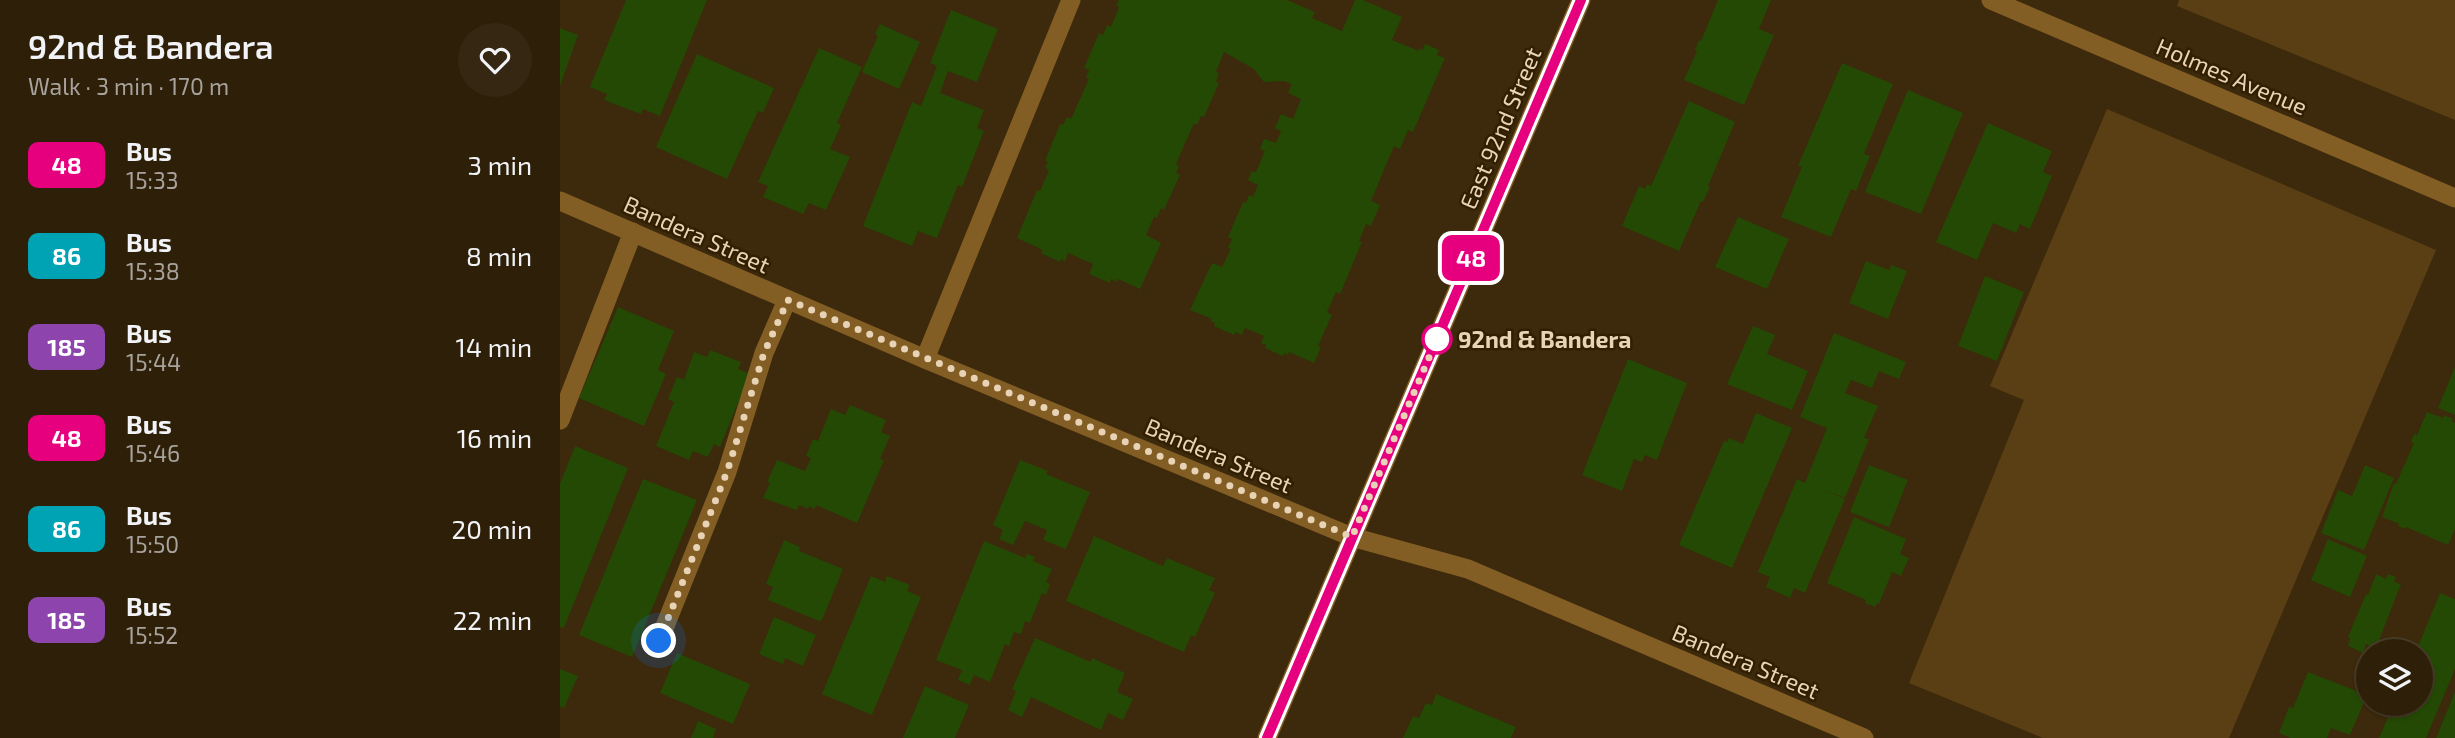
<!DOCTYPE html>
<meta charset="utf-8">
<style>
body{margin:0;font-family:"Exo 2",sans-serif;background:#362712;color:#f1f3f6;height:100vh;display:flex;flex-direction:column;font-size:26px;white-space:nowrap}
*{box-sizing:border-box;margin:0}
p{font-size:23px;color:#a7a29c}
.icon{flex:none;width:38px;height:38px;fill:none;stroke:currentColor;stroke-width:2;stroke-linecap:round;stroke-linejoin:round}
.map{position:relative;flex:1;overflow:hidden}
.side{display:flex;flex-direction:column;background:#2e1f08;width:560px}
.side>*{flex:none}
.badge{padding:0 14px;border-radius:10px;font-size:24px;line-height:46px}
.controls{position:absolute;left:1796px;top:639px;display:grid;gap:14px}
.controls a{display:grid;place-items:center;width:77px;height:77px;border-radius:50%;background:#2e1f08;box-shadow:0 2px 5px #0004,0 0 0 2px #493d29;font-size:35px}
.you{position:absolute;width:35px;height:35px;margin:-18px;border:5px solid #fff;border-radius:50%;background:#1a73e8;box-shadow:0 0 0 10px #1a73e833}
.map>.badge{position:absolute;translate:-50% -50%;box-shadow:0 0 0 4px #fff}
.round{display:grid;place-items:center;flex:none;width:74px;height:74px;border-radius:37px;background:#362712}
.headline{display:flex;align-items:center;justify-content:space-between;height:119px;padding:0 28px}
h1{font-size:33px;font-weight:600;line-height:52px}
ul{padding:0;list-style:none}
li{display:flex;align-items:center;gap:21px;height:91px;padding:0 28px}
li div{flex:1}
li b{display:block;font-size:26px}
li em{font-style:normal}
li .badge{min-width:77px;font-weight:700;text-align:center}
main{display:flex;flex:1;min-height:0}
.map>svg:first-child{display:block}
.green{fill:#5b3f14}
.building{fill:#244904}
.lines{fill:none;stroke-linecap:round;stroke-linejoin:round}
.service{stroke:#835e24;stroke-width:19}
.minor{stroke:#835e24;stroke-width:19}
.tertiary{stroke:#835e24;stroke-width:19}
.line-casing{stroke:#fff;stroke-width:16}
.line{stroke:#e6007e;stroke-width:10}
.walk{stroke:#e8d3b7;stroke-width:7;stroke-dasharray:0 12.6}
.stop-dot{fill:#fff;stroke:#e6007e;stroke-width:3.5}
.labels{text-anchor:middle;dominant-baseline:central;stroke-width:5;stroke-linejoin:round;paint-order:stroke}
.street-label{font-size:23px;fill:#e8d3b7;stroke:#321f01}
.stop-label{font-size:23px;font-weight:bold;fill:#e8d3b7;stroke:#321f01;text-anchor:start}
</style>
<main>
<section class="side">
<div class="headline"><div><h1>92nd &amp; Bandera</h1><p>Walk · 3 min · 170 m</p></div><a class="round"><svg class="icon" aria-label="heart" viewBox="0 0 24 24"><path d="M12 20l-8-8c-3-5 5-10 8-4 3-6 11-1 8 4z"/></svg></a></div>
<ul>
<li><span class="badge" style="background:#e6007e;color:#fff">48</span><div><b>Bus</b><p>15:33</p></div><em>3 min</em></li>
<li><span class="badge" style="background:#00a3b4;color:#fff">86</span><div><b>Bus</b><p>15:38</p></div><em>8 min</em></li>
<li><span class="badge" style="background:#8e44ad;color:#fff">185</span><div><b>Bus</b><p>15:44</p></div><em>14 min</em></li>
<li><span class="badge" style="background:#e6007e;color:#fff">48</span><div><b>Bus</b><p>15:46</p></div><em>16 min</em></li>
<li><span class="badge" style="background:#00a3b4;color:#fff">86</span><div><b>Bus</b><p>15:50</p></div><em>20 min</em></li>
<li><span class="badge" style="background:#8e44ad;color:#fff">185</span><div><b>Bus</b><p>15:52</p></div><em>22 min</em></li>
</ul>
</section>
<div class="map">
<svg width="1895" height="738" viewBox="0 0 1895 738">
<rect width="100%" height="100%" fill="#3d290b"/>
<path class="green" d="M1619,0H1895V120L1617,6Z
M1547,109L1876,250L1669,738H1483L1349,683L1464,400L1430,386Z"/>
<path class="building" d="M66,0H147L100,116L83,109L81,114L44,100L47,94L30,87Z
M559,0H727L755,12L752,18L782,31L795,0H803L842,17L832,40L859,51L860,48L863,50L865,44L879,50L877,55L885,58L853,132L848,130L840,149L834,146L811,201L820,205L811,226L806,224L799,241L802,242L780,294L776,292L767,312L772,315L758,346L761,347L754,363L729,352L728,355L724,353L723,356L705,348L706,345L701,343L704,336L685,328L682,335L676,332L674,335L654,326L655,323L651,321L652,319L630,310L652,263L662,267L671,249L668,248L672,239L668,237L683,202L686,203L689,195L693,197L698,185L688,180L692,171L696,172L705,151L700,149L704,139L716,143L721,131L715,128L721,114L733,119L741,99L728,93L732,84L724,81L704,82L694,69L664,52L656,72L659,73L656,81L659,83L644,117L641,116L637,125L634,123L616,164L619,166L616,173L620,175L604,210L601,208L597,218L594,217L586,235L601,243L580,289L558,279L557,282L551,279L550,283L529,274L533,264L508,253L505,261L501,259L500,262L481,253L483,251L479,248L457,238L477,190L480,191L489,170L485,168L488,162L485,161L500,124L503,125L507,117L511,119L529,79L526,78L529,70L524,68L539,33L543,35L547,25L551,27L559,7L556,6Z
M1158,0H1211L1199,29L1214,35L1184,105L1124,80L1137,51L1135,50L1139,40L1141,41Z
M391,10L438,29L417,82L388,71L380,93L424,110L417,128L424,131L402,187L398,185L377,238L358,231L352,246L303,226L352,102L361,106L377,66L370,63Z
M320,24L360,42L339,89L302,72L318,36L315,34Z
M0,28L18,35L0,86Z
M259,48L302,67L277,123L281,125L270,149L290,157L266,210L249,203L243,214L203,197L208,186L198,182Z
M137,54L214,88L203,113L198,111L167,179L96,147Z
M1282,63L1333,84L1304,154L1310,156L1296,191L1291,189L1271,237L1221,217L1242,167L1238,166Z
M1348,90L1403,113L1361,214L1305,192Z
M1129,101L1175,122L1148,186L1150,187L1143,202L1141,201L1119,251L1062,226L1079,186L1085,189L1087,184L1091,186Z
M1428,123L1492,151L1483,172L1492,176L1470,229L1460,224L1456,233L1433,223L1417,260L1376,242Z
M1178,217L1229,239L1207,289L1155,267Z
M1306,261L1329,270L1331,265L1347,271L1328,319L1289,303Z
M1425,276L1464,292L1437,361L1398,346Z
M58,307L114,331L98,370L106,374L84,426L19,398Z
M1193,326L1215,335L1207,354L1248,371L1232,410L1167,384Z
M1274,333L1346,362L1339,379L1319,371L1312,388L1291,380L1285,393L1318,406L1304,438L1309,439L1285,498L1264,490L1285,499L1245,593L1234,588L1230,598L1206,587L1210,577L1198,572L1237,479L1245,483L1267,428L1240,417Z
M150,350L181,362L178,369L190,374L160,447L154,444L148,457L133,451L129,460L96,446L114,402L108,399L117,377L124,380L134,352L147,357Z
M1068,359L1127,383L1097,460L1085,455L1082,462L1074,459L1062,491L1022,475Z
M1895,367V415L1878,408Z
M290,405L326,420L321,432L330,436L320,459L324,460L297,523L256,505L255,509L249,506L248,509L239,505L237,510L203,498L210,483L207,482L217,460L245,471L251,458L246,456L253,439L258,441L271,409L285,415Z
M1867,412L1883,418L1884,415L1893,419L1892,422L1895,423V529L1888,545L1846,527L1845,529L1838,526L1839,524L1822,517L1834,483L1836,484L1854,443L1851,442L1854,434L1857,435Z
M1196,413L1232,428L1172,568L1119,545L1164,441L1167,442L1169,438L1183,444Z
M15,446L68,468L4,628L0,627V484Z
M460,460L488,471L486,474L530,492L506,549L483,540L487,530L465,521L453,545L439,539L443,530L433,525Z
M1309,465L1348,480L1329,527L1290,512Z
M1805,465L1834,478L1804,550L1761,533L1778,490L1792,496Z
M83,479L137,500L72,657L19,635Z
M1294,517L1346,539L1340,554L1349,558L1341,576L1332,572L1319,604L1317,603L1315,607L1305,603L1306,600L1267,583Z
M534,536L603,566L607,558L655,578L649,590L655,593L635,637L631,635L624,652L506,601Z
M1768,539L1807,556L1790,597L1751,580Z
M224,540L240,547L239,551L283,569L262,620L259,621L208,600L213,587L206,584Z
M424,541L465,558L467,554L475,557L473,561L492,569L486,582L490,584L486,595L482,593L470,623L465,621L461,634L454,632L449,646L445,644L430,682L414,675L410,685L398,680L402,670L376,660Z
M1816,574L1826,579L1828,574L1836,577L1834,582L1841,584L1816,648L1806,644L1803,653L1788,646L1790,638L1788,637L1806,594L1808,595Z
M311,576L325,582L327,576L350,585L347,591L361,597L312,715L262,694Z
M1880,593L1895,599V669L1866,738H1819L1834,704H1860V651H1856Z
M214,617L256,635L243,666L225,658L223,664L199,654Z
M475,638L531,662L532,658L565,673L557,692L573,699L563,720L548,713L541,730L471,697L462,717L448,710L456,691L452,689Z
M117,653L190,684L173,724L100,693Z
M0,669L18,676L4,708L0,706Z
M1748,672L1807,695L1790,735L1771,728L1767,738H1731L1719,733L1729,707L1733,708Z
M365,686L409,705L395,738H343Z
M1895,692V738H1876Z
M876,694L956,727L951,738H843L853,716L859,718L866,703L872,705Z
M138,721L156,729L153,738H131Z"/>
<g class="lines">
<path class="service" d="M365,359L511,0
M0,420L73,232
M99,641L167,472L204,353L227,300"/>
<path class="minor" d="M1431,0L1895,198
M0,201L365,359L792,537"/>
<path class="tertiary" d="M792,537L908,569L1304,738
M707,738L1021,0"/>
</g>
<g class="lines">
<g class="line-casing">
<path id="line" d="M707,738L1021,0"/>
</g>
<use href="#line" class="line"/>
<path class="walk" d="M99,641L167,472L204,353L228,300L792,537L877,339"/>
</g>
<circle class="stop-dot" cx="877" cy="339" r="14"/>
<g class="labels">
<g class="street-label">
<text transform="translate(1672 76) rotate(23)">Holmes Avenue</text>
<text transform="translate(940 128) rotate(-67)">East 92nd Street</text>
<text transform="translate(137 234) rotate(24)">Bandera Street</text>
<text transform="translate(659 455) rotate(23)">Bandera Street</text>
<text transform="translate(1186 661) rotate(23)">Bandera Street</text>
</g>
<g class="stop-label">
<text x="898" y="339">92nd &amp; Bandera</text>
</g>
</g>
</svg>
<div class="controls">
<a><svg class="icon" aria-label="layers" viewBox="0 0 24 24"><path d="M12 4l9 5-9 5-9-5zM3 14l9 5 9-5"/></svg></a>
</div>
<div class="you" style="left:99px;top:641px"></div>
<b class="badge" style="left:911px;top:258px;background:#e6007e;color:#fff">48</b>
</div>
</main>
